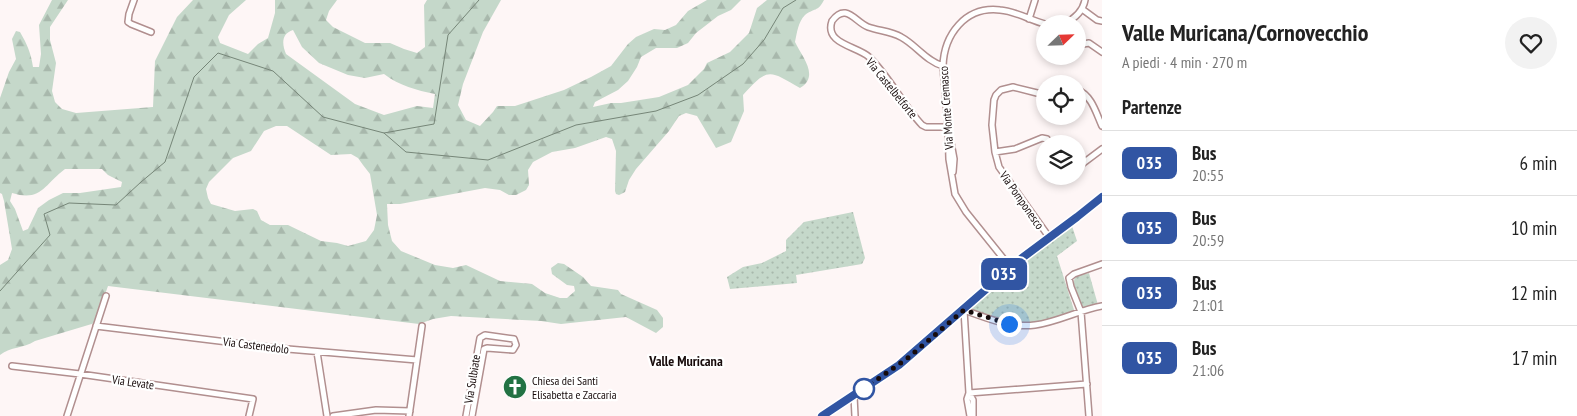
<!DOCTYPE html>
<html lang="it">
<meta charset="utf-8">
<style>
body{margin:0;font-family:"PT Sans Narrow",sans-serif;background:#f2f2f2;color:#222;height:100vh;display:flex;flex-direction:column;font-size:19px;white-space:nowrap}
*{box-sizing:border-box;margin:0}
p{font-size:16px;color:#767676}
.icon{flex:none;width:28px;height:28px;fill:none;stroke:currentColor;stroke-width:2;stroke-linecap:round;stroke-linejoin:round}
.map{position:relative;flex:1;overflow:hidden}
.side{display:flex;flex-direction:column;background:#fff;width:475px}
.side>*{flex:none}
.badge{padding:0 10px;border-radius:8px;font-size:18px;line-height:32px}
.needle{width:32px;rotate:67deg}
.tools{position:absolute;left:1036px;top:15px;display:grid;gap:10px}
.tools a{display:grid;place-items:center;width:50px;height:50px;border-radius:50%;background:#fff;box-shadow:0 2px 8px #0003;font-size:25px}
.you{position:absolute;width:25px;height:25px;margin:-12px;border:4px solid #fff;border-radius:50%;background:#1a73e8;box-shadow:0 0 0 8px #1a73e833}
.map>.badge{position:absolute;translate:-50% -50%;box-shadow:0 0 0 2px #fff}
h2{padding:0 20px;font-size:19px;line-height:45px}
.round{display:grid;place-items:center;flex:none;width:52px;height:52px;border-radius:26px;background:#f2f2f2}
.summary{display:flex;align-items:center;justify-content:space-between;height:85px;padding:0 20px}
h1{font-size:24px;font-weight:700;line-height:38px}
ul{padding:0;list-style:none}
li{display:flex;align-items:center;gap:15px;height:65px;padding:0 20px;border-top:1px solid #e0e0e0}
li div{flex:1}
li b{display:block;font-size:19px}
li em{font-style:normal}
li .badge{min-width:55px;font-weight:700;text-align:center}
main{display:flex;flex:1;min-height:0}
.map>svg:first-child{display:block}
.grass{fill:url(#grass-dots)}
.forest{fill:url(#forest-firs);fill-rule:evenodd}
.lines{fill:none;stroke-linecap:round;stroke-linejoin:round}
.stream{stroke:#768678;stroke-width:1}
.minor-casing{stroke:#b18f8f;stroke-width:8}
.tertiary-casing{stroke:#b18f8f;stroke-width:9}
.minor{stroke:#fff;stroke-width:5}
.tertiary{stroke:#fff;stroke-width:6}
.line-casing{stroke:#fff;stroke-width:11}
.line{stroke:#3155a3;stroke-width:8}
.walk{stroke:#170b0b;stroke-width:5;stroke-dasharray:0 9}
.stop-dot{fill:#fff;stroke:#3155a3;stroke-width:2.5}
.labels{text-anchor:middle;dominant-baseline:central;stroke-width:4.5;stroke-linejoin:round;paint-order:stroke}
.street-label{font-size:12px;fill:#170b0b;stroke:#fff}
.poi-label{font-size:12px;fill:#170b0b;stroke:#fff;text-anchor:start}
.neighbourhood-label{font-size:14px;font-weight:bold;fill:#170b0b;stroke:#fff}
</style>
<main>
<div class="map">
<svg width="1102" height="416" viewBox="0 0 1102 416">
<defs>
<pattern id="grass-dots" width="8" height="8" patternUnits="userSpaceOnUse" patternTransform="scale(1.25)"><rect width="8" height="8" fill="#c5d8ca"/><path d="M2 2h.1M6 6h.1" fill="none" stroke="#a8b8ac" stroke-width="1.8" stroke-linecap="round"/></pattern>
<pattern id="forest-firs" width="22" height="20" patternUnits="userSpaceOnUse" patternTransform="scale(1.25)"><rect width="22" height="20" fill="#c5d8ca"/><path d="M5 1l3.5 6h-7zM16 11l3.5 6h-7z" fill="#a8b8ac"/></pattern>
</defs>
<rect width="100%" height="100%" fill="#fef6f6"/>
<path class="grass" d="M853,212L865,258L862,264L796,275L797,283L730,289L727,277L743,267L762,263L786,251V240L804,222Z
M1072,226L1077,241L1057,256L1074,310C1035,329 1009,324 970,309L1024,260Z
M1089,273L1098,305L1081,310C1079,303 1070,281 1076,277C1079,275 1085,274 1089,273Z"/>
<path class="forest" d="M52,0H68L50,27V40L56,63L52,91L55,102L62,109L76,113L153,107L155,61L177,17L193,0H246L229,15L218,37L220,43L248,54L258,44L268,38L275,13V0H337L329,11L326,20L333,27L365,43H390L404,49L417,53L425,47L424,5L427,0H501L483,32L463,84L458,105L466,120L480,126L493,112L497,106H515L564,90L591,77L611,66L628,44L636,37L654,29L665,30L676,25L688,11L707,0H741L731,10L718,16L696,33L688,43L677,48H656L641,57L637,67L628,81L618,90L595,102L593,107L611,103H621L659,97L688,85L704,69L707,63L730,52L749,33L757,8L767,0H824C818,12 814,8 805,15C798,22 797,33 795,42C802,57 820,76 800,88C769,70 768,67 743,95L744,111L731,142L716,148L697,116L686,113L679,116L669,131L636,169L629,180L625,192L619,195L616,194L615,191L616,151L612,139L606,137L575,148L552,152L533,162L528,170L529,185L526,190L516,195H509L500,190L485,188L400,204H387L388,225L392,241L401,251L435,265L453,268L466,265L500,281L532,284L545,293L560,298H567L575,291L574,286L567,285L552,274L551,268L558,263L564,264L583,277L591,286L618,290L621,294L657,310L663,318V327L656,333L626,317L561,324L541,321L451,316L433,319L419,324L108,286L95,323L35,341C23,349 11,346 0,355V265L8,260L12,249L4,201L2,194L0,193V98L9,72L16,59L12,39L16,31L20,32C27,44 31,53 33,67H39L41,54L39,25ZM293,30L302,47L319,63L348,75L365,78L384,74C400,86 416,90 435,94L433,108L417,106L384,115L355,104L286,54C282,44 281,34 293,30ZM276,126H287L331,155L351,154L358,158L363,165L370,174L377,215L374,230L366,241L348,246L337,243L321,241L288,225H270L261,220L257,211L253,209L235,211L211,204L208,198L206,189L209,182L233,158L251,151L264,131ZM65,169H102L108,175L122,182L121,187L80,193H63L49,200L38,208L28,229L23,231L15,209L10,201L12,193C41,202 44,185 65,169Z"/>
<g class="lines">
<path class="stream" d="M384,133L406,152L488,160L576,125L656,111L698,95L743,64L764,40L783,8L796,0
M0,291L50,235L44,214L69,203L116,205L141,182L165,162L194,77L218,53L273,71L323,117L384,133L434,124L448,35L479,0"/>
<g class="minor-casing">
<path id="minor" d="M134,0L129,14L128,22L131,24L151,32
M1082,9L1097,20L1102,21
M1029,19L1035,0
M1045,24L1042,47L1045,51
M1064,24C1074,19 1083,11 1085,0
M1078,45L1089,43L1102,52
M943,66C926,61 916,45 901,37C891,31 879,31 868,27C855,22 846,2 832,21C824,44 857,46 869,57C889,76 903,105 922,125L926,127H948
M1078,90C1092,96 1096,113 1102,126
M1045,93H1037L1013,87L1001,90L996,95L994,100L992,125L995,152L999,167L1049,237
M951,143L954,159L953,172
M995,152L1015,149L1042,138L1047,139L1051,144
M1078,167L1102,149
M1011,268L966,212L955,194L949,159L948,127L943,66C944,35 965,6 1000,10C1015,11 1030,20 1045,24
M96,326L276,348L417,360
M317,352L327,416
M12,366L80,374L253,399L249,416
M969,393L1087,384
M969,393L973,400V416
M854,396L855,416
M67,416L106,296
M333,416L376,410L410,411
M409,416L422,326
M466,416L480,338L485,335L514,339L516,345L513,350L487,348L484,349L472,416
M970,416L967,399L969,393L964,310C986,318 1010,328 1035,325C1058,322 1079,310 1102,306
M1089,416L1081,312L1071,287L1069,278L1074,274L1102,264"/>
</g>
<g class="tertiary-casing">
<path id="tertiary" d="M822,416L899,365L1022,258L1077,217L1102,197"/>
</g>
<use href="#minor" class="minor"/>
<use href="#tertiary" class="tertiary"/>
</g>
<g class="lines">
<g class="line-casing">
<path id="line" d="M822,416L899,365L1022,258L1077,217L1102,197"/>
</g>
<use href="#line" class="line"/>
<path class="walk" d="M864,389L909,357L964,310L1009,324"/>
</g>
<defs>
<g id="church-disc" transform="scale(1.25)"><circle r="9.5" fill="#227243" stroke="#fff"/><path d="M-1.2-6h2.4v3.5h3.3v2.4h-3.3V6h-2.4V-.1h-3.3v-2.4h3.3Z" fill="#fff"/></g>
</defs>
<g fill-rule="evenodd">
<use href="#church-disc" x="515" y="387"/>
</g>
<circle class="stop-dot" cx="864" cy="389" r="10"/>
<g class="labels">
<g class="street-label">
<text transform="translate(892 88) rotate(51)">Via Castelbelforte</text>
<text transform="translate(946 108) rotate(-94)">Via Monte Cremasco</text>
<text transform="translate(1022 200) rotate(55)">Via Pomponesco</text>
<text transform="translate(256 345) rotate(7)">Via Castenedolo</text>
<text transform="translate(472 379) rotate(-81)">Via Sulbiate</text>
<text transform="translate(133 382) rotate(8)">Via Levate</text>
</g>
<g class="poi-label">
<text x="532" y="380">Chiesa dei Santi<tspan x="532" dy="14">Elisabetta e Zaccaria</tspan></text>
</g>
<g class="neighbourhood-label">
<text x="686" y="361">Valle Muricana</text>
</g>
</g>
</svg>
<div class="tools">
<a><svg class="needle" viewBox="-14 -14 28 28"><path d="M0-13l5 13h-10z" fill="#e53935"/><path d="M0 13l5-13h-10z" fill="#767676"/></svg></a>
<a><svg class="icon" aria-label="locate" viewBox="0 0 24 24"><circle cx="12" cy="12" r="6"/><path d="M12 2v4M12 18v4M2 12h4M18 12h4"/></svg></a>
<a><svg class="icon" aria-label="layers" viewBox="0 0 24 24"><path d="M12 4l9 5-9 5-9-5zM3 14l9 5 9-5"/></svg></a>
</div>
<div class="you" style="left:1009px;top:324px"></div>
<b class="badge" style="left:1004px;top:274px;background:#3155a3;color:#fff">035</b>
</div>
<section class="side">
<div class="summary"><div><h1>Valle Muricana/Cornovecchio</h1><p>A piedi · 4 min · 270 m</p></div><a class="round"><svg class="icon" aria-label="heart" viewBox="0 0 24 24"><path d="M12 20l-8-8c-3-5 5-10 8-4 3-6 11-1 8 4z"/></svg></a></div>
<h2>Partenze</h2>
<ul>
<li><span class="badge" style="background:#3155a3;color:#fff">035</span><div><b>Bus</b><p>20:55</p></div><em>6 min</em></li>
<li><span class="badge" style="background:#3155a3;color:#fff">035</span><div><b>Bus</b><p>20:59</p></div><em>10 min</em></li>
<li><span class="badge" style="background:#3155a3;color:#fff">035</span><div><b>Bus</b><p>21:01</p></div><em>12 min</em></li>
<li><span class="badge" style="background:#3155a3;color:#fff">035</span><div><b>Bus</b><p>21:06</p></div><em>17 min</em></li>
</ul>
</section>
</main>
